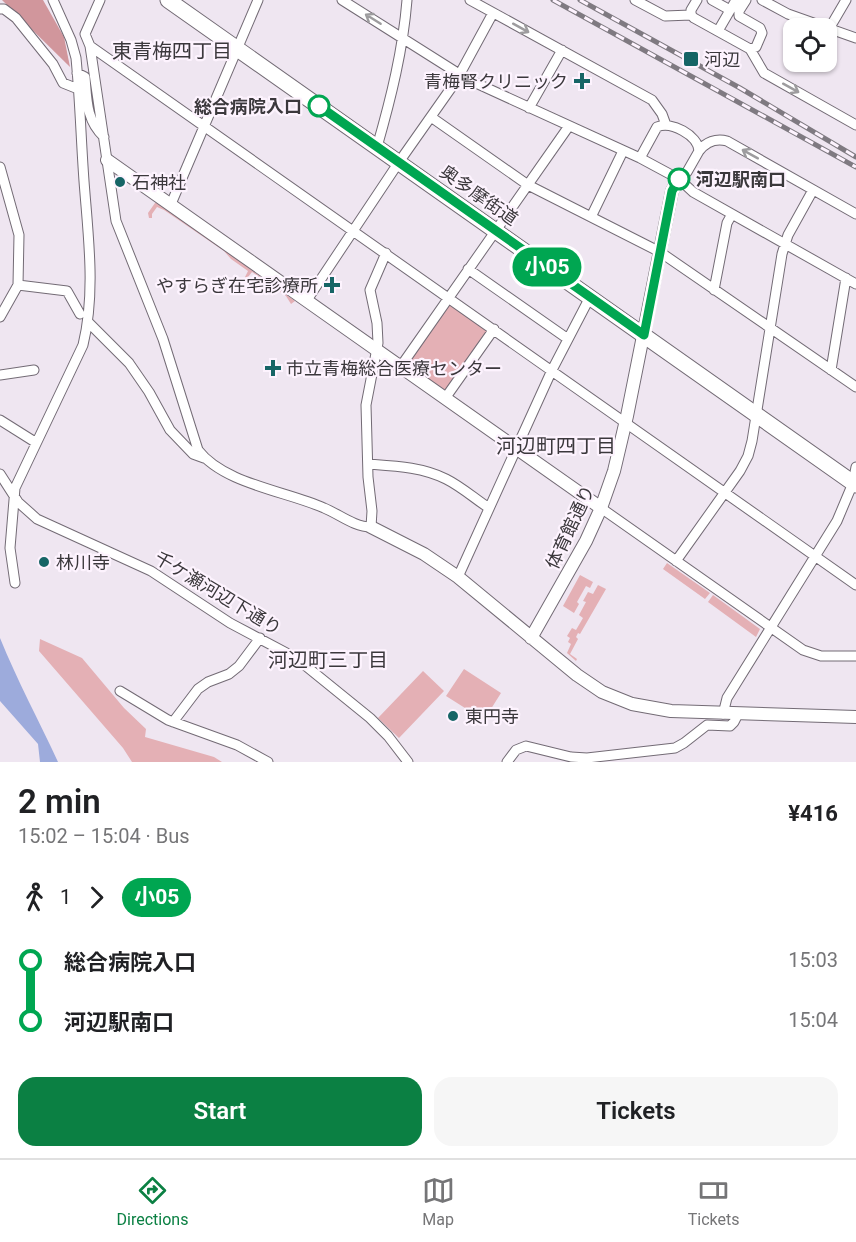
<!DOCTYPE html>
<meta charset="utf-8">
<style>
body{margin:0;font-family:Roboto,"Noto Sans JP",sans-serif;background:#f6f6f6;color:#202124;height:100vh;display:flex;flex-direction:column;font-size:22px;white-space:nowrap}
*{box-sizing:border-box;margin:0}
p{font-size:20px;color:#757577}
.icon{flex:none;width:33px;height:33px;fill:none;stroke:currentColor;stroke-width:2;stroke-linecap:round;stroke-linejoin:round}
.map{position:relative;height:762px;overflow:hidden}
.side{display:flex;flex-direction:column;background:#fff;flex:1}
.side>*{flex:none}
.badge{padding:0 12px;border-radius:20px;font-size:21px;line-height:39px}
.tools{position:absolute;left:783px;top:18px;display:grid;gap:12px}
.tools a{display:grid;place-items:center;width:54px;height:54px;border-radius:12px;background:#fff;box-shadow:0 2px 4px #0004;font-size:30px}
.map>.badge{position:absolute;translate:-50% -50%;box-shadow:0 0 0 3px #fff}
.legs{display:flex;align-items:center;gap:9px;height:66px;padding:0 18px;font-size:20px}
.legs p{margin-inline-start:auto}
.overview{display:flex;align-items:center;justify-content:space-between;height:102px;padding:0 18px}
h1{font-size:33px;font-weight:600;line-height:45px}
.primary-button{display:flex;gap:12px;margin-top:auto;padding:12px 18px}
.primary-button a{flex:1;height:69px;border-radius:18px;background:#0b8043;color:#fff;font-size:24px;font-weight:600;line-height:69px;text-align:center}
.primary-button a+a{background:#f6f6f6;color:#202124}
ul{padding:0 18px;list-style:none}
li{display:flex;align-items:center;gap:21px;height:60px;font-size:22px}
li i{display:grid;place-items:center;width:9px;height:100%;margin:0 8px;background:currentColor}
li i::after{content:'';width:15px;height:15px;margin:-8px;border:4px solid;border-radius:50%;background:#fff}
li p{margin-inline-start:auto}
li:first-child i{background:linear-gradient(#0000 50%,currentColor 0)}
li:last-child i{background:linear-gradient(currentColor 50%,#0000 0)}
.menu{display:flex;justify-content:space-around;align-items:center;height:84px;border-top:2px solid #e0e0e0;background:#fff;font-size:16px;color:#757577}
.menu a{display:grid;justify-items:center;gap:3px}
.menu .on{color:#0b8043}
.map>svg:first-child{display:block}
.green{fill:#e4b0b5}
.forest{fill:#d1969c}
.water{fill:#9dabdc}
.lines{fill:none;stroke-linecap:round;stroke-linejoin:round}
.minor-casing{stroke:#736b75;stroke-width:11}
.tertiary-casing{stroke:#736b75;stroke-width:14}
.primary-casing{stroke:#736b75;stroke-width:17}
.minor{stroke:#fff;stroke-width:9}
.tertiary{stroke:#fff;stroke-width:12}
.primary{stroke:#fff;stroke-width:15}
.rail-casing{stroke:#7f7a81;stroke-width:5}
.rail{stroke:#fdf3fe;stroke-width:3;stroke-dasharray:9;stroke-linecap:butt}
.oneway{stroke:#9d9c9e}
.line-1-casing{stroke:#fff;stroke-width:14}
.line-1{stroke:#00a651;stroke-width:9}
.poi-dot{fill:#166566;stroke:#fdf3fe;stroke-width:2}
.stop-1-dot{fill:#fff;stroke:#00a651;stroke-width:3}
.labels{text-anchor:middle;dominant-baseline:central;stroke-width:4.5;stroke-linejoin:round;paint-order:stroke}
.poi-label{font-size:18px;fill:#3b383c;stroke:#fdf3fe;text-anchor:start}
.stop-label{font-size:18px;font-weight:bold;fill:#3b383c;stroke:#fdf3fe;text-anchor:end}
.street-label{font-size:18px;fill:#3b383c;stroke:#fdf3fe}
.neighbourhood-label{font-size:20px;fill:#3b383c;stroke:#fdf3fe}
</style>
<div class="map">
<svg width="856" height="762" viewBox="0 0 856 762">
<rect width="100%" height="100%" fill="#efe6f1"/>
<path class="green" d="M155,203H158L295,301L291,304L286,296L252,272L248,277L276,297L245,277L248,271L231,259L224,251L164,210L157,207L152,214V218H149L148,213Z
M447,305H451L487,329V333L448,389L443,390L408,365V361Z
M667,563L710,593L705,599L663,569Z
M580,575L593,582L590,588L586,586L577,602L579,604L574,613L563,606Z
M598,585L606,589L580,634L578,633L576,637L578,639L570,654L577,659L576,661L567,653L571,644L568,642L570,638L567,636L572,628L576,630L583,618L579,615L586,602L583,601L588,592L593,594Z
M713,595L760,629L756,637L708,602Z
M40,639L82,658L124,708L146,729L145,737L214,757L222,762H132L123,748L39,651Z
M464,669L501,693L484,720L446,696Z
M423,671L444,691L399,738L378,718Z"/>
<path class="forest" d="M2,0H43L64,37L70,67Z"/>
<path class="water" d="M0,638C17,680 39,721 58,762H40L38,744L0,701Z"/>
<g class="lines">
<g class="minor-casing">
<path id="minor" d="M100,0L85,34L90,46L116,221L163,339L198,450C224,484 286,491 324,508C339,514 354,527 371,527L372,511L368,477L366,405L378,343L377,323L370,290L386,253
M342,0L467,79L640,158L679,179L693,192L856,284
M470,0L652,100L662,114L666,125
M635,0L665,16L691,15
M697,0L691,10V15L694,18L750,49L756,47L762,33L760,28L739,16V11L746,0
M712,0L730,10
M762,0L788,14L856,38
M0,9H4L16,18L53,64L63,83L78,89
M829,29L846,0
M718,31L736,0
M90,46L856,585
M750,49L764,73L856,125
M77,73L85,77C87,100 86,120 104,137
M529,108L562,50
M431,117L528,185L660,252L856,387
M377,147C391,98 403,50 407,0
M699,151C706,142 716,138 727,141L856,214
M640,158L657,127C671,121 698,135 699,151L687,172L679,179
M0,167L19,235L18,285L0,317
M171,204L258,0
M591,217L623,151
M468,269L568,339
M18,285L67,291L80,314
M714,290L727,223L732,214
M307,300L399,162L456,81L493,13
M89,323L129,363L149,392L170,430L193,454L204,458
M401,366L569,126
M831,370L846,278
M0,375L34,370
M446,397L494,329
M0,420L35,442
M368,464C395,466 422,467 446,479C462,487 475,499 489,508
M0,474L18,502L37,519L151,571L230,623L296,658L370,718L388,736L408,762
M601,508L803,650L821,656H856
M676,561L740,471L748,456L752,441L782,254L788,235L813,190
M458,577L552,370L590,297
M15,583L10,548L15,488L83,345C96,292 88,235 84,181C81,140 80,99 76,58L71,40L53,0
M120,691L168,720L237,745L268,762
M723,714L727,698L837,521L853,483L856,467
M173,722L198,689L208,682L229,674L239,666L260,638
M507,762L516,750L526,746L571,757L587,758L675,748L684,743L707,725L730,726L734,722L738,714"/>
</g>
<g class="tertiary-casing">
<path id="tertiary" d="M107,160L601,508
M371,527L424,554L458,577L577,675L602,692L632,704L671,711L856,717
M531,638L586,541L601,508L614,471L627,416L672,191L679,179"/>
</g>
<g class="primary-casing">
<path id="primary" d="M168,0L856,485"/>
</g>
<use href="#minor" class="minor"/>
<use href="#tertiary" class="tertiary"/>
<use href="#primary" class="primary"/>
<g class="rail-casing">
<path id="rail" d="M553,0L856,167
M580,0L740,88L856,157"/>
</g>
<use href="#rail" class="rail"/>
</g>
<defs><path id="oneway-shaft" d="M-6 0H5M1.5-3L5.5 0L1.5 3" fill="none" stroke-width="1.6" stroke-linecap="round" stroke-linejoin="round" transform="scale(1.5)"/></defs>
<g class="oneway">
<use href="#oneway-shaft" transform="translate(373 19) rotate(-148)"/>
<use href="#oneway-shaft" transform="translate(521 28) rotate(29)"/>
<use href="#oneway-shaft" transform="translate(791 88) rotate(29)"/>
<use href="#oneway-shaft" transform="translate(750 154) rotate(-151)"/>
</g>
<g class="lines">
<g class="line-1-casing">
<path id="line-1" d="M319,106L644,335L672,191L679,179"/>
</g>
<use href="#line-1" class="line-1"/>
</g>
<g class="poi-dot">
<rect x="683" y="51" width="16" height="16" rx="3"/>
<path d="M579 72h6v6h6v6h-6v6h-6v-6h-6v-6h6z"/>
<circle cx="120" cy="182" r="6"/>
<path d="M329 276h6v6h6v6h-6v6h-6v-6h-6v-6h6z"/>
<path d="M270 359h6v6h6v6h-6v6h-6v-6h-6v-6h6z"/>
<circle cx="44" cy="562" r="6"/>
<circle cx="453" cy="716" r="6"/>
</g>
<g class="stop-1-dot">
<circle cx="319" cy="106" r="10"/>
<circle cx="679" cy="179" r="10"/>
</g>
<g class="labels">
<g class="poi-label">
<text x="704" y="59">河辺</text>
<text x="568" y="81" text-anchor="end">青梅腎クリニック</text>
<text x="132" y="182">石神社</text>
<text x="318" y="285" text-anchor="end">やすらぎ在宅診療所</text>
<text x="286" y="368">市立青梅総合医療センター</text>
<text x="56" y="562">林川寺</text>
<text x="465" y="716">東円寺</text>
</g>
<g class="stop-label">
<text x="302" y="106">総合病院入口</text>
<text x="696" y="179" text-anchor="start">河辺駅南口</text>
</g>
<g class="street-label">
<text transform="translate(479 195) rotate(35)">奥多摩街道</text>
<text transform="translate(570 527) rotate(-65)">体育館通り</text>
<text transform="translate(218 593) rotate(31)">千ケ瀬河辺下通り</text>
</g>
<g class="neighbourhood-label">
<text x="172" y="51">東青梅四丁目</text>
<text x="556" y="446">河辺町四丁目</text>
<text x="328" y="660">河辺町三丁目</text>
</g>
</g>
</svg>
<div class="tools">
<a><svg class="icon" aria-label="locate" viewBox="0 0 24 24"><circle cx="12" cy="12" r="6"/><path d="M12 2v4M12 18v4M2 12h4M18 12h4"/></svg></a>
</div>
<b class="badge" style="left:547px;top:267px;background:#00a651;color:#fff">小05</b>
</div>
<section class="side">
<div class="overview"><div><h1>2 min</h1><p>15:02 – 15:04 · Bus</p></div><b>¥416</b></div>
<div class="legs"><svg class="icon" aria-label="walk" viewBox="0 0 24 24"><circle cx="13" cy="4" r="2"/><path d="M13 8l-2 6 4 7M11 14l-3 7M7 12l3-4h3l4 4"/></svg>1<svg class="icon" aria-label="forward" viewBox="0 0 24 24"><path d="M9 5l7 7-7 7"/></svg><b class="badge" style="background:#00a651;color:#fff">小05</b></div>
<ul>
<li><i style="color:#00a651"></i><b>総合病院入口</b><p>15:03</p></li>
<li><i style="color:#00a651"></i><b>河辺駅南口</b><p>15:04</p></li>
</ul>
<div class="primary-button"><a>Start</a><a>Tickets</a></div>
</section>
<nav class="menu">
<a class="on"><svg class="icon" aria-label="directions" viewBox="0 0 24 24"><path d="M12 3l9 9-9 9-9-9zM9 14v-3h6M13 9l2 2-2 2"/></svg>Directions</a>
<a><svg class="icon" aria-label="map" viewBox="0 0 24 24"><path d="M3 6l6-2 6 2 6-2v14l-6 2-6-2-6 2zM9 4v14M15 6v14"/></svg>Map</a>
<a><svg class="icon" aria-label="tickets" viewBox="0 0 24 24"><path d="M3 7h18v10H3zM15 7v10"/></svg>Tickets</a>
</nav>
